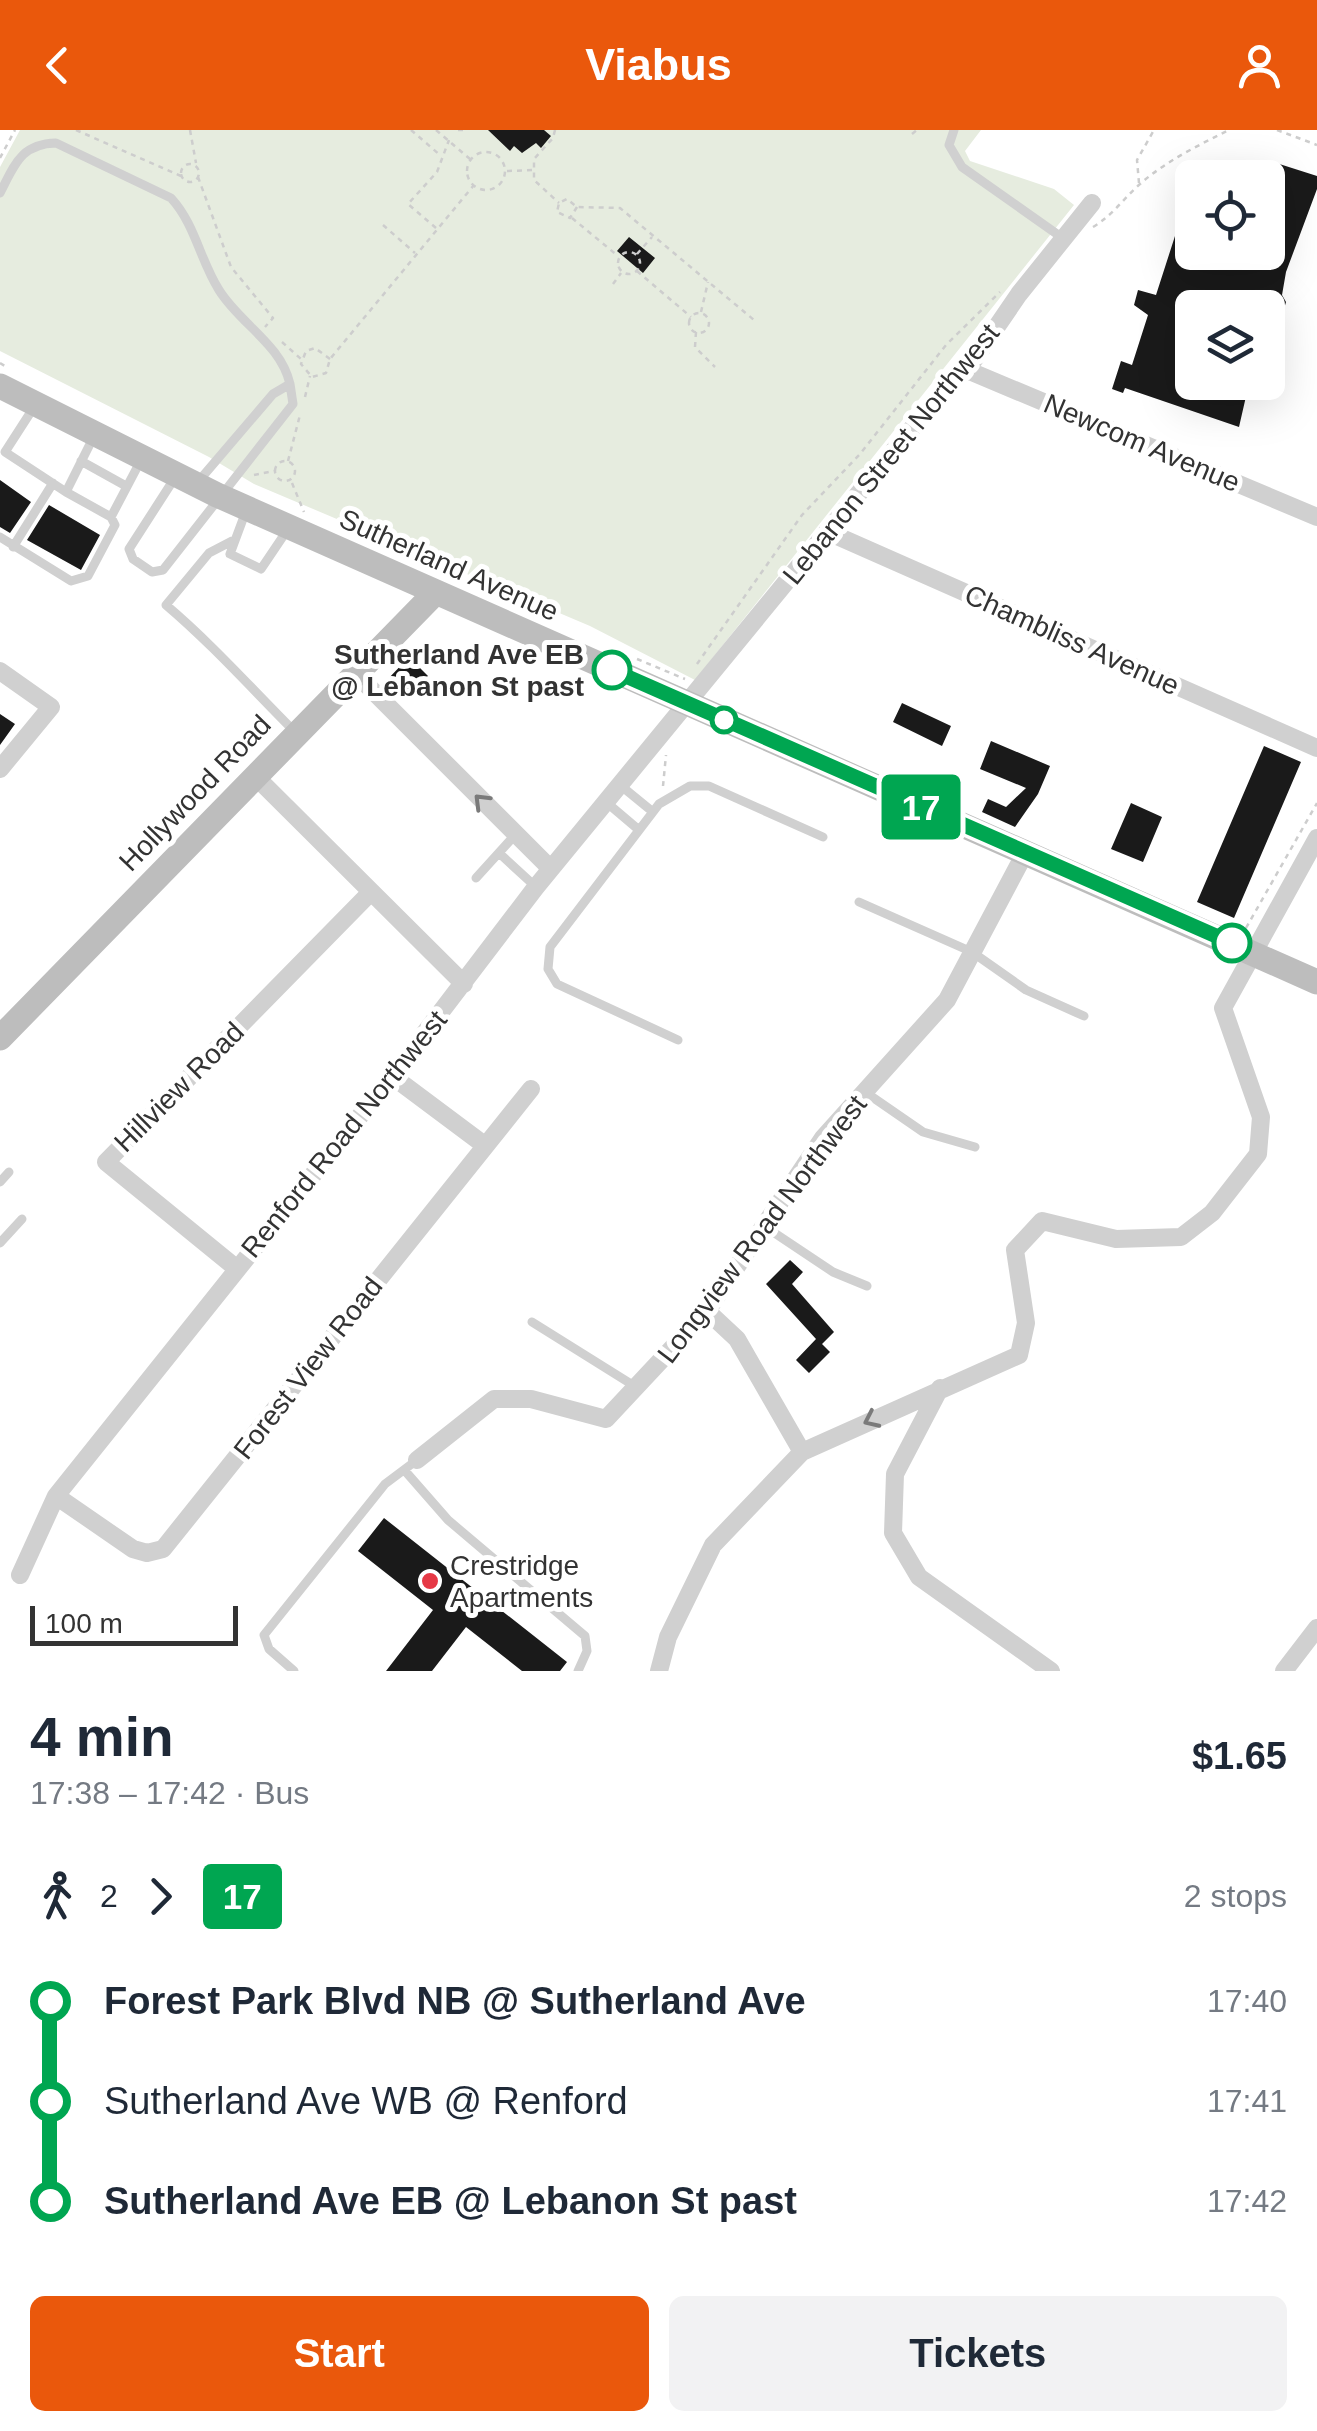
<!DOCTYPE html>
<meta charset="utf-8">
<style>
body{margin:0;font-family:Helvetica,sans-serif;background:#f2f2f3;color:#1f2937;height:100vh;display:flex;flex-direction:column;font-size:38px;white-space:nowrap}
*{box-sizing:border-box;margin:0}
p{font-size:32px;color:#747a83}
.icon{flex:none;width:55px;height:55px;fill:none;stroke:currentColor;stroke-width:2;stroke-linecap:round;stroke-linejoin:round}
.map{position:relative;height:1541px;overflow:hidden}
.panel{display:flex;flex-direction:column;background:#fff;flex:1}
.panel>*{flex:none}
.badge{padding:0 20px;border-radius:8px;font-size:35px;line-height:65px}
.controls{position:absolute;left:1175px;top:30px;display:grid;gap:20px}
.controls a{display:grid;place-items:center;width:110px;height:110px;border-radius:15px;background:#fff;box-shadow:0 10px 40px #0002;font-size:50px}
.scale{position:absolute;left:30px;bottom:25px;width:208px;box-sizing:border-box;padding-left:10px;border:5px solid #333;border-top:0;font-size:28px;line-height:35px;white-space:nowrap;color:#333;-webkit-text-stroke:8px #fff;paint-order:stroke}
.map>.badge{position:absolute;translate:-50% -50%;box-shadow:0 0 0 5px #fff}
.legs{display:flex;align-items:center;gap:15px;height:110px;padding:0 30px;font-size:32px}
.legs p{margin-inline-start:auto}
.overview{display:flex;align-items:center;justify-content:space-between;height:170px;padding:0 30px}
h1{font-size:55px;font-weight:600;line-height:75px}
.action{display:flex;gap:20px;margin-top:auto;padding:20px 30px}
.action a{flex:1;height:115px;border-radius:15px;background:#ea580c;color:#fff;font-size:40px;font-weight:600;line-height:115px;text-align:center}
.action a+a{background:#f2f2f3;color:#1f2937}
ul{padding:0 30px;list-style:none}
li{display:flex;align-items:center;gap:35px;height:100px;font-size:38px}
li i{display:grid;place-items:center;width:15px;height:100%;margin:0 12px;background:currentColor}
li i::after{content:'';width:25px;height:25px;margin:-12px;border:8px solid;border-radius:50%;background:#fff}
li p{margin-inline-start:auto}
li:first-child i{background:linear-gradient(#0000 50%,currentColor 0)}
li:last-child i{background:linear-gradient(currentColor 50%,#0000 0)}
header{display:flex;justify-content:space-between;align-items:center;height:130px;padding:0 30px;background:#ea580c;color:#fff;font-size:45px;font-weight:600}
.map>svg:first-child{display:block}
.green{fill:#e6ecdf}
.building{fill:#1a1a1a}
.lines{fill:none;stroke-linecap:round;stroke-linejoin:round}
.path{stroke:#cdcdcd;stroke-width:2.5;stroke-dasharray:5 5;stroke-linecap:butt}
.lane{stroke:#d0d0d0;stroke-width:9}
.street{stroke:#d0d0d0;stroke-width:18}
.secondary{stroke:#bdbdbd;stroke-width:25}
.oneway{stroke:#7a7a7a}
.line-1-casing{stroke:#fff;stroke-width:22}
.line-1{stroke:#00a651;stroke-width:15}
.stop-1-dot{fill:#fff;stroke:#00a651;stroke-width:5}
.poi-dot{fill:#e63946;stroke:#fff;stroke-width:4}
.labels{text-anchor:middle;dominant-baseline:central;stroke-width:10;stroke-linejoin:round;paint-order:stroke}
.street-label{font-size:28px;fill:#333;stroke:#fff}
.stop-label{font-size:28px;font-weight:bold;fill:#333;stroke:#fff;text-anchor:end}
.poi-label{font-size:28px;fill:#333;stroke:#fff;text-anchor:start}
</style>
<header><svg class="icon" aria-label="back" viewBox="0 0 24 24"><path d="M15 5l-7 7 7 7"/></svg>Viabus<svg class="icon" aria-label="person" viewBox="0 0 24 24"><circle cx="12" cy="8" r="4"/><path d="M4 21q1-7 8-7t8 7"/></svg></header>
<div class="map">
<svg width="1317" height="1541" viewBox="0 0 1317 1541">
<rect width="100%" height="100%" fill="#fff"/>
<path class="green" d="M20,0H981L965,21L970,31L1054,59L1074,75L695,550L590,496L254,354L209,327L0,221V37Z"/>
<path class="building" d="M488,0H544L551,6L541,18L536,13L522,23L514,16L510,21Z
M1267,30L1317,46V59L1286,142L1282,165L1286,172L1270,227L1268,178H1192V252H1260L1256,265L1247,262L1239,297L1125,258L1123,263L1112,259L1121,231L1132,235L1148,185L1134,175L1138,160L1156,165L1175,106L1192,112V122H1268V48H1261Z
M629,107L655,128L643,143L617,121Z
M0,350L31,372L10,403L0,397Z
M49,375L100,405L81,440L27,410Z
M409,527L428,546L404,570L386,551Z
M902,573L951,596L942,616L893,592Z
M0,584L15,594L0,615Z
M991,611L1050,636L1038,664L1015,697L982,682L988,669L1006,677L1026,658L980,639Z
M1264,616L1301,632L1234,788L1197,772Z
M1131,673L1162,687L1143,732L1111,719Z
M790,1130L803,1142L792,1154L834,1202L822,1214L830,1222L809,1243L796,1230L816,1209L766,1154Z
M384,1388L567,1532L560,1541H522L466,1497L432,1541H386L433,1480L358,1421Z"/>
<g class="lines">
<path class="path" d="M76,0L181,46
M190,0L196,33
M411,0L440,25
M436,0L470,29
M458,0H464
M555,0L553,8L534,29V50L559,73
M1277,0L1317,15
M912,4L917,0
M467 41a19 19 0 1 1 38 0a19 19 0 1 1-38 0Z
M0,28L15,0
M181 43a9 9 0 1 1 18 0a9 9 0 1 1-18 0Z
M507,41L534,40
M198,47L231,137L273,188L265,197
M1139,53L1137,30L1154,0
M577,77L570,88L557,82L559,73L567,69L577,77L620,78L754,190
M572,88L618,126
M383,95L415,123
M1093,97C1113,85 1124,68 1140,54C1166,31 1199,15 1229,0
M436,98L408,74L437,42L449,10
M618 133a11 11 0 1 1 22 0a11 11 0 1 1-22 0Z
M637,124L652,107
M637,141L691,187
M613,154L621,143
M701,182L708,152
M689 193a10 10 0 1 1 20 0a10 10 0 1 1-20 0Z
M696,202L695,217L715,237
M282,212L301,229
M330,229L315,218L306,221L301,234L312,247L326,243L330,229L474,55
M0,233L8,238
M305,267L310,246
M275 341a10 10 0 1 1 20 0a10 10 0 1 1-20 0Z
M288,331L300,285
M254,345L274,341
M292,353L304,382
M637,529L685,549
M697,534L802,385L860,324L946,215L1000,162
M663,656L666,625
M1246,798L1317,673"/>
<path class="lane" d="M954,0L949,15L962,37L1064,109
M0,63C15,34 21,14 56,13L171,68C195,94 200,130 219,160C240,194 281,214 290,254L273,264L197,353
M34,277L5,322L66,362
M95,304L66,362L111,387L141,330
M81,331L126,356
M176,346L129,419L133,429L152,442L163,440L293,274L290,254
M246,381L230,424L261,439L288,399
M0,407L71,451L88,446L115,395L111,387
M232,411L209,423L166,475C212,514 252,559 295,602
M13,417L53,353
M620,655L653,682
M606,672L639,700
M499,723L536,757
M476,748L515,705
M859,772L972,822L1026,860L1084,886
M678,910L557,854L548,839L550,817L659,674L690,656H709L823,707
M865,962L923,1002L975,1017
M0,1052L9,1042
M764,1096L833,1142L867,1156
M0,1113L22,1089
M532,1192L636,1257
M406,1342L448,1390L585,1506L587,1521L578,1541
M294,1541L269,1519L264,1505L385,1354L417,1330"/>
<path class="street" d="M967,240L1317,387
M828,402L1317,618
M0,541L51,577L0,639
M354,542L551,739
M254,645L464,854
M392,946L483,1014
M236,1138L106,1032L371,762
M707,1181L737,1209L802,1322
M940,1258L895,1344L893,1403L919,1447L1051,1541
M417,1330L494,1269H531L606,1289L707,1181L823,1008L947,870L1025,723
M56,1366L133,1419L147,1423L163,1419L531,959
M20,1445L56,1366L392,946L536,757L946,257L967,240L1019,164L1092,73
M659,1541L668,1507L713,1415L802,1322L1019,1225L1026,1193L1015,1120L1042,1091L1116,1109L1181,1107L1212,1083L1258,1024L1261,987L1223,878L1317,708
M1284,1541L1317,1498"/>
<path class="secondary" d="M0,256L217,365L1317,852
M0,908L436,462"/>
</g>
<defs><path id="oneway-chevron" d="M-2-3.5L2.5 0L-2 3.5" fill="none" stroke-width="1.6" stroke-linecap="round" stroke-linejoin="round" transform="scale(2.5)"/></defs>
<g class="oneway">
<use href="#oneway-chevron" transform="translate(481 671) rotate(-135)"/>
<use href="#oneway-chevron" transform="translate(871 1290) rotate(155)"/>
</g>
<g class="lines">
<g class="line-1-casing">
<path id="line-1" d="M612,540L1232,813"/>
</g>
<use href="#line-1" class="line-1"/>
</g>
<g class="stop-1-dot">
<circle cx="612" cy="540" r="18"/>
<circle cx="724" cy="590" r="12"/>
<circle cx="1232" cy="813" r="18"/>
</g>
<circle class="poi-dot" cx="430" cy="1451" r="10"/>
<g class="labels">
<g class="street-label">
<text transform="translate(1142 313) rotate(23)">Newcom Avenue</text>
<text transform="translate(891 324) rotate(-51)">Lebanon Street Northwest</text>
<text transform="translate(449 435) rotate(24)">Sutherland Avenue</text>
<text transform="translate(1072 510) rotate(24)">Chambliss Avenue</text>
<text transform="translate(195 663) rotate(-46)">Hollywood Road</text>
<text transform="translate(179 957) rotate(-45)">Hillview Road</text>
<text transform="translate(344 1004) rotate(-51)">Renford Road Northwest</text>
<text transform="translate(762 1099) rotate(-53)">Longview Road Northwest</text>
<text transform="translate(308 1238) rotate(-52)">Forest View Road</text>
</g>
<g class="stop-label">
<text x="584" y="524">Sutherland Ave EB<tspan x="584" dy="32">@ Lebanon St past</tspan></text>
</g>
<g class="poi-label">
<text x="450" y="1435">Crestridge<tspan x="450" dy="32">Apartments</tspan></text>
</g>
</g>
</svg>
<div class="controls">
<a><svg class="icon" aria-label="locate" viewBox="0 0 24 24"><circle cx="12" cy="12" r="6"/><path d="M12 2v4M12 18v4M2 12h4M18 12h4"/></svg></a>
<a><svg class="icon" aria-label="layers" viewBox="0 0 24 24"><path d="M12 4l9 5-9 5-9-5zM3 14l9 5 9-5"/></svg></a>
</div>
<div class="scale">100 m</div>
<b class="badge" style="left:921px;top:677px;background:#00a651;color:#fff">17</b>
</div>
<section class="panel">
<div class="overview"><div><h1>4 min</h1><p>17:38 – 17:42 · Bus</p></div><b>$1.65</b></div>
<div class="legs"><svg class="icon" aria-label="walk" viewBox="0 0 24 24"><circle cx="13" cy="4" r="2"/><path d="M13 8l-2 6 4 7M11 14l-3 7M7 12l3-4h3l4 4"/></svg>2<svg class="icon" aria-label="forward" viewBox="0 0 24 24"><path d="M9 5l7 7-7 7"/></svg><b class="badge" style="background:#00a651;color:#fff">17</b><p>2 stops</p></div>
<ul>
<li><i style="color:#00a651"></i><b>Forest Park Blvd NB @ Sutherland Ave</b><p>17:40</p></li>
<li><i style="color:#00a651"></i><span>Sutherland Ave WB @ Renford</span><p>17:41</p></li>
<li><i style="color:#00a651"></i><b>Sutherland Ave EB @ Lebanon St past</b><p>17:42</p></li>
</ul>
<div class="action"><a>Start</a><a>Tickets</a></div>
</section>
